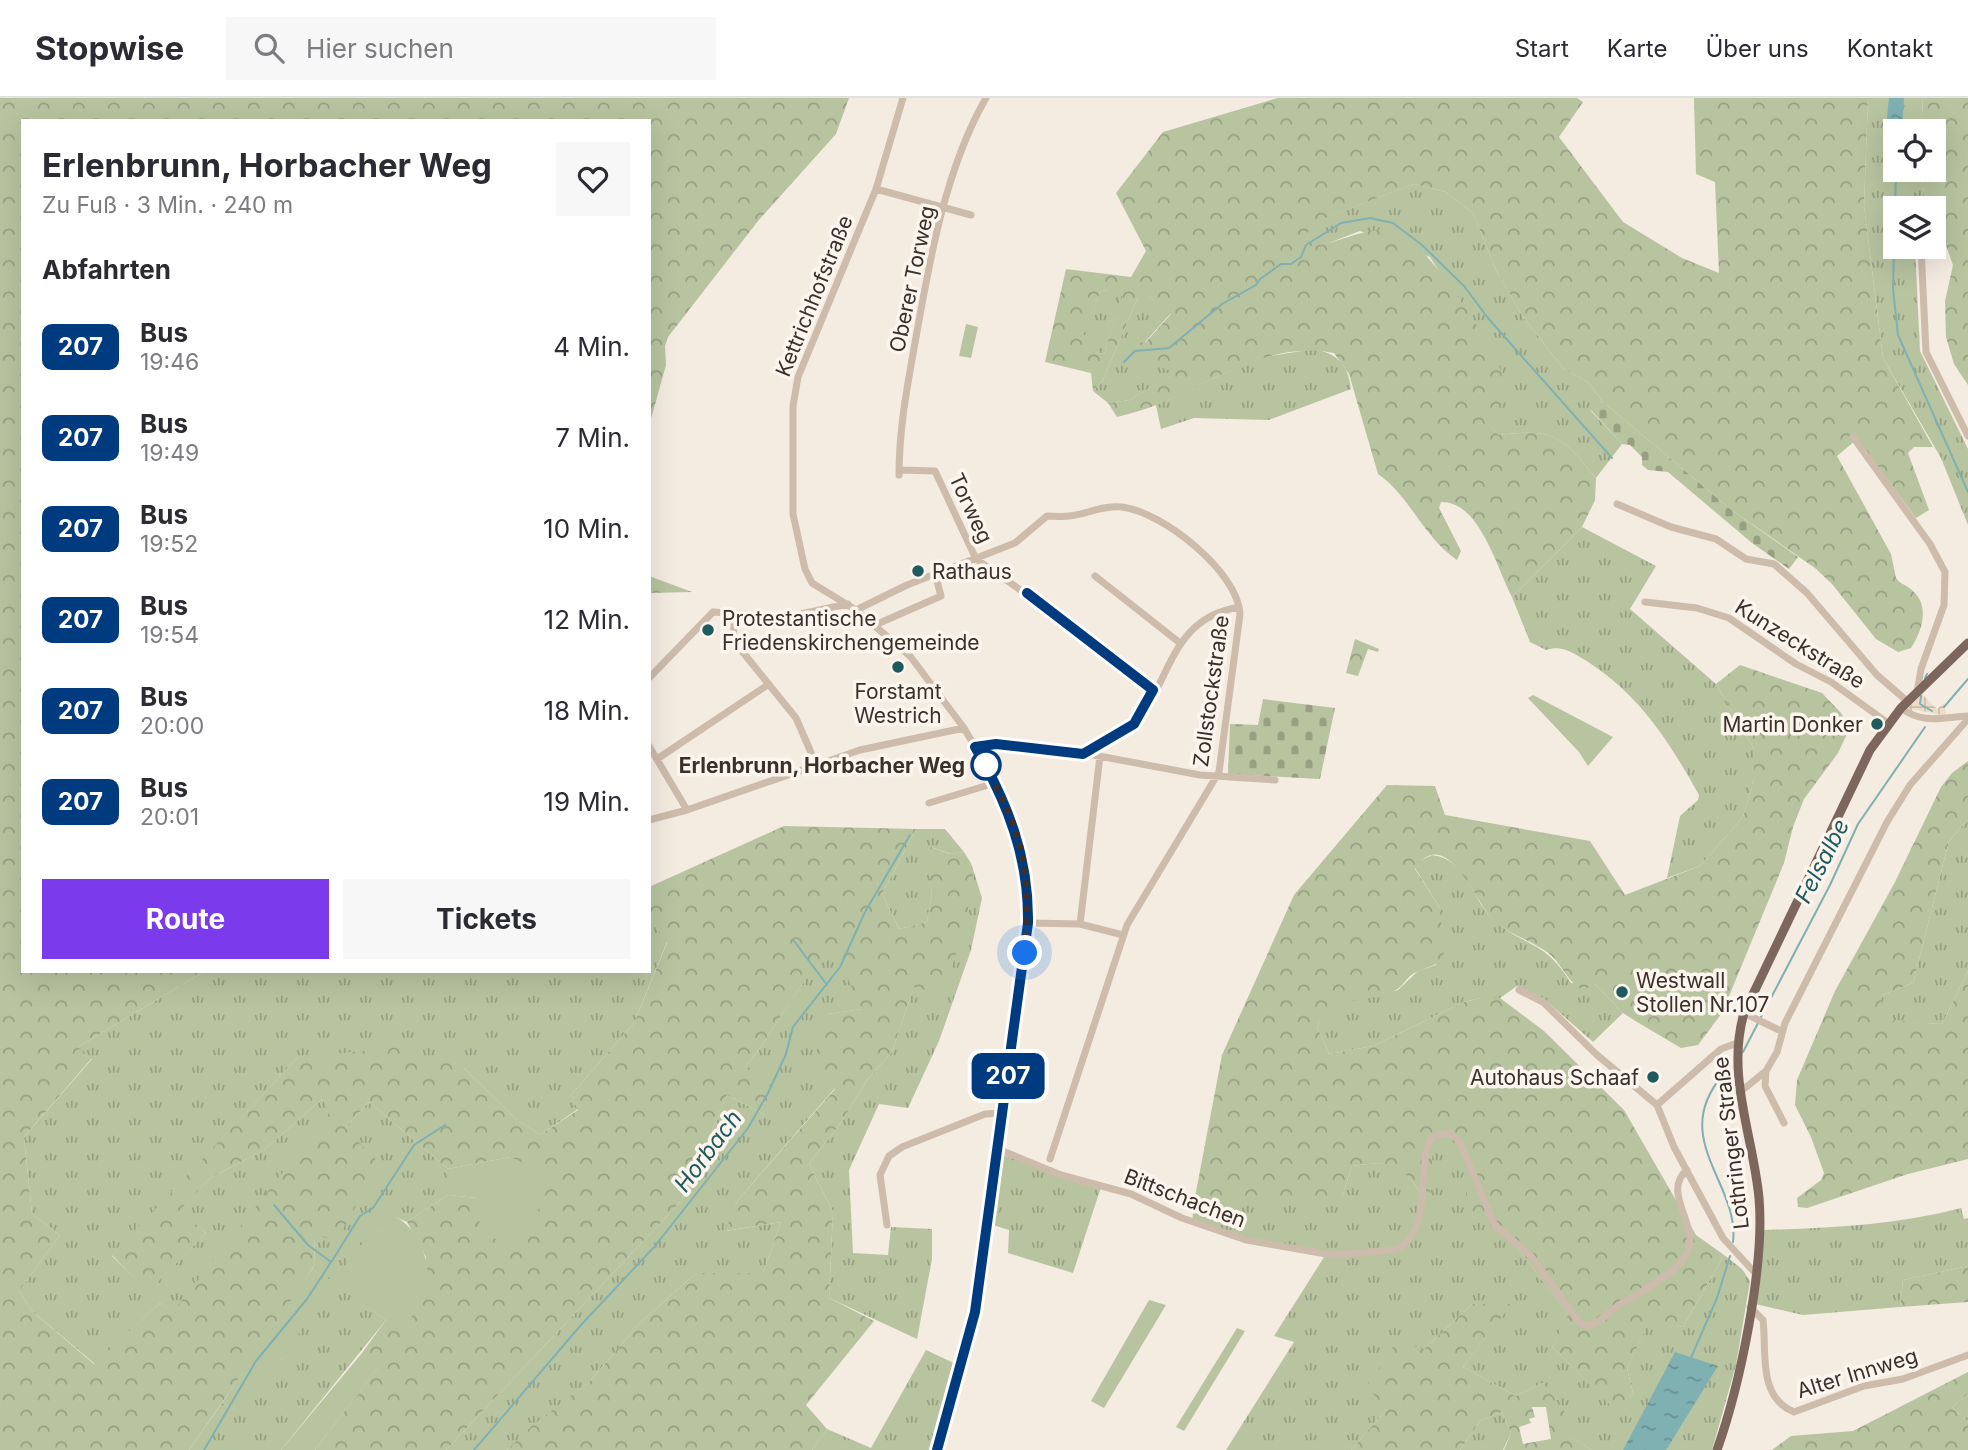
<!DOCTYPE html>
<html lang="de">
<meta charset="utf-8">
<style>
body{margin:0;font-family:Inter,sans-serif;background:#f7f7f7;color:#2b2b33;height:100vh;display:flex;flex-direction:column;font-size:26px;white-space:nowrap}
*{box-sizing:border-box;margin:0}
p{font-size:23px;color:#7c7c81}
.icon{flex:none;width:38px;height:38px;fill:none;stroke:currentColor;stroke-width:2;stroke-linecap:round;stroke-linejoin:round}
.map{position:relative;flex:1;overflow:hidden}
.drawer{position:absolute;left:21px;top:21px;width:630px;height:854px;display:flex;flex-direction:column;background:#fff;border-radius:0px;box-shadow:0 7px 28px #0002}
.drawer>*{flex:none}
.badge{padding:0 14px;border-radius:10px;font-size:24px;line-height:46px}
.buttons{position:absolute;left:1883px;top:21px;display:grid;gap:14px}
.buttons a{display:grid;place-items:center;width:63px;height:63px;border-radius:0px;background:#fff;box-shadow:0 7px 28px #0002;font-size:35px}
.you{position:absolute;width:35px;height:35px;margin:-18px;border:5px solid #fff;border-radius:50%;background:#1a73e8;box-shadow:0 0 0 10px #1a73e833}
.map>.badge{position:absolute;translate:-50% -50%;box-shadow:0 0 0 4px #fff}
h2{padding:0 21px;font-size:26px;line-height:63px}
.round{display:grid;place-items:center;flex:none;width:74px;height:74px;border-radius:0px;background:#f7f7f7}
.headline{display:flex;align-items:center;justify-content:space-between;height:119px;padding:0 21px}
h1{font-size:33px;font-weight:700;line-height:52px}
.cta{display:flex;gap:14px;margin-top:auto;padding:14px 21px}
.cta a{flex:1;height:80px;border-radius:0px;background:#7c3aed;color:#fff;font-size:28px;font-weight:700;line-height:80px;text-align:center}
.cta a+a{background:#f7f7f7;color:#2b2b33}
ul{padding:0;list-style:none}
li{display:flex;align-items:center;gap:21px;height:91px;padding:0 21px}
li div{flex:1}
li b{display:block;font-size:26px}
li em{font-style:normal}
li .badge{min-width:77px;font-weight:700;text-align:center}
header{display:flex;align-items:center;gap:42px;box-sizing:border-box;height:98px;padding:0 35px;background:#fff;border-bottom:2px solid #e1e1e2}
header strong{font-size:33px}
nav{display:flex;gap:38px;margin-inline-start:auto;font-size:24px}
.search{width:490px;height:63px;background:#f7f7f7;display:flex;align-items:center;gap:18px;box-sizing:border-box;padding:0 24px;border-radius:0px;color:#7c7c81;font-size:26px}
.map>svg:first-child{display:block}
.grass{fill:url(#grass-tufts)}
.forest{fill:url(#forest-crowns);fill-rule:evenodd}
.cemetery{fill:url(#cemetery-stones)}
.garden{fill:#b8c4a0}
.plaza{fill:url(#plaza-grid)}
.water{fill:url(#water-ripples)}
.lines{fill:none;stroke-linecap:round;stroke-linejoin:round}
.stream{stroke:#7fb0b2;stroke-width:2}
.minor{stroke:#cdbbac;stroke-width:7}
.major{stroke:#7d675c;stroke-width:9}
.line-casing{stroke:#fff;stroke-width:16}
.line{stroke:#003b80;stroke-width:10}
.walk{stroke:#3b302b;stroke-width:7;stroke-dasharray:0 12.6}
.poi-dot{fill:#1f5a5e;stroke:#fbf5ee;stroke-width:2.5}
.stop-dot{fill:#fff;stroke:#003b80;stroke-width:3.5}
.labels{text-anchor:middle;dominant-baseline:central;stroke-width:7;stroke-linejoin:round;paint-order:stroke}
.street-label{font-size:21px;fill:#3b302b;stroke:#fbf5ee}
.poi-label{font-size:21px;fill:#3b302b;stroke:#fbf5ee;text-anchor:start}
.stop-label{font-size:21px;font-weight:bold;fill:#3b302b;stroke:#fbf5ee;text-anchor:end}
.water-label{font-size:23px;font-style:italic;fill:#1f5a5e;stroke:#fbf5ee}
</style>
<header>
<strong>Stopwise</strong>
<div class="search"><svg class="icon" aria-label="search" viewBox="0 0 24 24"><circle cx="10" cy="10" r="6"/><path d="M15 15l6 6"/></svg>Hier suchen</div>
<nav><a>Start</a><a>Karte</a><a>Über uns</a><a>Kontakt</a></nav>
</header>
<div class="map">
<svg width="1968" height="1352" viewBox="0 0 1968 1352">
<defs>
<pattern id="grass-tufts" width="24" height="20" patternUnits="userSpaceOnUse" patternTransform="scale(1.75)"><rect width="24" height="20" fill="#b8c4a0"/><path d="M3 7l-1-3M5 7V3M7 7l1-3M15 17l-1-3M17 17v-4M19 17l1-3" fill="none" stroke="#97a083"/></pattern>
<pattern id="forest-crowns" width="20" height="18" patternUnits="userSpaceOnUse" patternTransform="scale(1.75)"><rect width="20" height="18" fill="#b8c4a0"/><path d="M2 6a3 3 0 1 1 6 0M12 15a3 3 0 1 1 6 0" fill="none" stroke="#97a083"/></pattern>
<pattern id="cemetery-stones" width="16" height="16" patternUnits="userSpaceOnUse" patternTransform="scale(1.75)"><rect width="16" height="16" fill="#b8c4a0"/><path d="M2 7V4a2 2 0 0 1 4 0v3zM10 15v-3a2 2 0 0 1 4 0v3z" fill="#97a083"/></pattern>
<pattern id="plaza-grid" width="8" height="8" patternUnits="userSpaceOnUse" patternTransform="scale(1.75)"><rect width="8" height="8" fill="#ecdcc8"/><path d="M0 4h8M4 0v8" fill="none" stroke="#cbbdac"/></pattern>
<pattern id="water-ripples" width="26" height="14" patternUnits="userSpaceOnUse" patternTransform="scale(1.75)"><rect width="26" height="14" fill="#7fb0b2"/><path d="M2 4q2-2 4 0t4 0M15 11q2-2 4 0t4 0" fill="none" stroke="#699091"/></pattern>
</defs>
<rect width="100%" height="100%" fill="#f4ebe1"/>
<path class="grass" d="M1868,0H1923L1921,33H1895V72H1921L1926,110H1895V149H1915L1920,253L1968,351V427L1941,360L1883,260L1864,108Z
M1414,86L1446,94L1473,115L1496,172L1523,219L1563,270L1589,285L1602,303L1591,313L1622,346L1596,380C1561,338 1556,330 1499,337L1484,323L1500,271L1430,159L1360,133L1321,148H1305L1309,126Z
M1101,192L1124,194L1104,256L1098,255L1082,236Z
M1138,199H1149L1171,215L1145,244L1176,274L1130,302L1108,305L1093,293L1102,284Z
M1314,251C1338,256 1348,266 1351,291L1269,322L1194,320L1161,331L1156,307L1257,260Z
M1582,429L1656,468L1630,511L1716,586L1754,651V680L1743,719L1700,768L1667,780L1680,718L1698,702L1699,697C1669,643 1639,596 1585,562C1571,554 1562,547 1546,552L1530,544L1512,499Z
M1968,721V873L1942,926L1882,923V897L1913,885L1949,743Z
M916,731H945L964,754L951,756L931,749L927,756L932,795L927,824L899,831L882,796Z
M1432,757C1469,761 1472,806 1497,825C1530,851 1545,843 1571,885L1595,886L1623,915L1593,944L1543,900L1517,888L1500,900H1481L1464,904L1373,948L1329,956L1317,929L1323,917L1333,908L1398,892L1418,873L1436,867L1440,810L1415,770L1420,763Z
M972,768L982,800L971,852L939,943L908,1010L879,1006L849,1072L853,1155L888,1157L891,1129L932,1131V1161L917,1241L829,1200L833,1114L809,1066L840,1026L869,979L892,954L914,889L969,804Z
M649,818L667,844L634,925L571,997L578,1011L540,1037L517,1022L464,970L297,960L112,1158L148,1193L206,1135L179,1112L210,1080L264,1052L322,1001L331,1014L173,1215L160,1205L95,1266L32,1213L19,1193L60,1137L32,1116L24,1039L92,961L78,949L205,873H649Z
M835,852L863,911L828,916L835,990L738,1102L726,1133L781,1124L763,1175H696L639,1226L589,1284L507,1352H446L682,1102L727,997L766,1017L745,969C777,932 796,882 835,852Z
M369,1004L448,1071V1097L407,1124L395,1119L334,1185L386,1222L281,1352H189L222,1305L244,1315L333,1184L312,1171L315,1166L314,1138L345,1030Z
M1434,1032H1451L1517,1149L1569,1218L1552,1249L1617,1313L1633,1295L1627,1270L1650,1221L1683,1229L1724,1157L1742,1171L1750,1183L1736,1267L1712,1352H1592L1562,1334L1543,1285L1516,1298L1463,1269L1511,1206H1472L1424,1251L1387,1311L1351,1352H1226L1294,1244L1274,1238L1326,1156L1275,1149L1192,1124L1195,1099H1342L1352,1068C1393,1062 1400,1063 1423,1099Z
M1003,1057L1101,1089L1073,1175L1008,1155L1009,1132L993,1127Z
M1961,1110L1964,1121L1968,1120V1168L1903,1182L1900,1209L1803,1217L1755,1206L1764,1132C1831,1130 1896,1127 1961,1110Z
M926,1252L958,1267L933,1352H812L827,1331L871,1350Z
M1968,1296V1324L1952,1309Z
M1502,1314L1511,1335L1503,1352H1460L1480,1323Z"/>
<path class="forest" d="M0,0H849L836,36L758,123L668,239L665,248L666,267L649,328V23H23V873H205L78,949L92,960L24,1039L32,1116L60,1137L19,1193L32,1213L94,1266L160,1205L173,1214L330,1014L322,1001L264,1052L210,1080L180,1112L206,1135L148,1194L112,1157L297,960L398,949L464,970L517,1022L540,1037L578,1012L571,997L634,925L667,845L649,818V789L784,728L916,731L882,796L899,831L927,824L932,795L926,756L931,749L950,756L964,754C966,758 971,764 972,768C977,792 953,874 941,896L914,889L892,954L869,979L840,1026L809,1066L833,1114L829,1200L874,1223L806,1307L827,1331L812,1352H507L533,1327L589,1284L639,1226L696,1175H763L781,1124L725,1133L738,1102L835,991L818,974L816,932L828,916L862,911L835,853C796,882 777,932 745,969L779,995L766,1017L727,997L682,1102L446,1352H315L379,1268L362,1255L386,1222L403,1233L412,1216L426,1159L407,1124L448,1097L477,1100L510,1059L448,1071L369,1004L345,1030L380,1066L337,1141L314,1138L315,1166L281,1220L189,1352H0Z
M1278,0H1577L1583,4L1559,39L1623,124L1682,160L1719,175L1715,84L1696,76L1694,0H1868L1864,108L1883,260L1933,349H1914L1908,355L1929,412L1916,420L1862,347L1855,343L1837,358L1891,456L1896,480C1900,486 1907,487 1913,493C1930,508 1922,533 1911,550L1898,554L1876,541L1832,486L1815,470L1729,410L1602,303L1589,285L1563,270L1523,219L1496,172L1473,115L1446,94L1414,86L1310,126L1305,148C1334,149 1359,130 1389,132C1423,134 1485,238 1499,268C1504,278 1502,294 1502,305L1485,323L1499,337C1556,330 1561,338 1596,380L1595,402L1582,429L1512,499C1497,471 1480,403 1441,404L1439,410L1461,453L1457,462C1423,439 1410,398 1378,376L1349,276L1334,255C1271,242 1215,283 1159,306C1145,312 1131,315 1117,319L1108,305L1130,302L1175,274L1141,263L1133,252L1138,245L1146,244L1171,216L1149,199H1138L1102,284L1093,293L1091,275L1045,264L1066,171L1131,179L1146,153L1116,95L1163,34ZM1101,192L1123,195L1104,256L1098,255L1083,235Z
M1923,0H1968V287L1954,266L1946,239L1945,203L1953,167L1944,142L1934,135V110H1926L1921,72H1934V33H1921Z
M649,478L692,494L649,495Z
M1355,541L1379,551L1378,554L1368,551L1358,578L1346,575Z
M1740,567L1822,595L1841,615L1847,624V636L1838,655L1804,701L1793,729L1784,765L1722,915L1698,947L1681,950L1637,924L1623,915L1595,886L1583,892C1566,883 1562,865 1547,854C1531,843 1510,836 1495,824C1477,809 1447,723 1415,771L1440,810L1444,860C1434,870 1420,870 1410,878C1404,884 1401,890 1394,893C1366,906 1332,897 1317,929L1329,956L1373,948L1464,904L1481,900H1500L1544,933L1624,1012L1696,1137L1724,1157L1683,1229L1650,1222L1627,1270L1633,1295L1617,1314L1552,1249L1568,1217L1517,1149L1467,1109L1463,1048L1451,1032H1434L1430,1095L1424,1100C1401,1065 1392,1062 1352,1068L1342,1099H1195L1222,957L1294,797L1387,687L1435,688L1445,717L1590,743L1625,797L1700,768L1743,719L1754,680V651L1716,586Z
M1968,663V721L1949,743L1913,885L1882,897V922L1942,926L1968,873V1061L1908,1076L1807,1110L1798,1109L1797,1100L1821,1082L1824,1075L1811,1039L1795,1007L1797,982L1835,893L1895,784L1941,689L1952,675Z
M1968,1168V1204L1900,1209L1903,1182Z
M1472,1206H1512L1463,1269L1516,1298L1543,1285L1569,1320L1563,1334L1592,1352H1504L1511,1335L1502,1314L1480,1323L1460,1352H1351L1387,1311L1366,1289L1397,1243L1424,1251ZM1532,1309H1546L1551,1341L1523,1346L1519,1329L1531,1325L1529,1321L1535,1319Z
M1968,1274V1296L1952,1309L1968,1324V1352H1772L1791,1338L1853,1333Z"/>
<path class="cemetery" d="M1602,303L1729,410L1798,459L1789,471L1752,445L1668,374L1648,372L1642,367V359L1630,347L1622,346L1591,312Z
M1263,601L1335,610L1320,681L1228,676L1230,626L1258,627Z"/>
<path class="garden" d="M966,226L978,229L971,260L959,258Z
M1533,597L1613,639L1588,668L1579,654L1528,600Z
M510,1059L545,1075L540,1109L507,1149L480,1130L477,1100L448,1097V1071Z
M395,1119C419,1129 435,1171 424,1195C419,1208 409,1221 403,1234L333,1185L244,1316L222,1305L312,1171L334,1184L357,1151L388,1121Z
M1149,1202L1166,1207L1104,1310L1091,1303Z
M1237,1230L1245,1233L1184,1333L1176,1329Z
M362,1255L380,1267L315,1352H281Z"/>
<path class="plaza" d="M1922,596L1937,611L1944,605L1946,618L1913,611L1911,613L1908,610Z"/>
<path class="water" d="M1889,0H1904L1902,30L1886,28Z
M1675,1254L1718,1268L1666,1352H1623Z"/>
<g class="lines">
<path class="stream" d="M1896,72L1893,191L1898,237L1968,394
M1124,264L1135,253L1169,250L1222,206L1256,187L1260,181L1281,166H1291L1301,159L1306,147L1341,125L1370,120L1393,125L1422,147L1464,188L1488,220L1612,360
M1925,580L1927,576
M1921,598L1920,606L1932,613
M1944,609L1968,581
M794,843L827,887
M1761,919L1830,787L1858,726L1925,629
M1743,954L1758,925
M1722,978C1669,1041 1740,1086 1733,1144
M332,1163L360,1118L373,1110L414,1047L445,1027
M1690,1262L1717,1200L1730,1158
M204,1352L256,1263L307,1201L331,1164L308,1147L274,1107
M474,1352L581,1227L655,1148L748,1030L768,995L786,956L793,929L840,869L865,814L910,737"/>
<path class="minor" d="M903,0L876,91L798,279L793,308V416L805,471L812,485L856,512L910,558L964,630L985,666L1012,722L1026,773L1028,806L1025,855L978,1198L966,1253L937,1352
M876,91L971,117
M1921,149L1926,254L1968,338
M1853,339L1930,446L1945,474L1944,507L1921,571L1917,594
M899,372L935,373L976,461L1082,535L1153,592
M899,377C899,332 907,289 915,245C929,165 945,71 986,0
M1617,406L1671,429L1716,441L1746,461L1774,466L1807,495L1877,577L1907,603
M1095,478L1180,545
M1645,504L1697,510L1729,520L1796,566L1831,584L1888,625
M856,512L907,487L1015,445L1047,418C1054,418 1062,419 1069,418C1087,416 1103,407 1122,409C1163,414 1238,474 1240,516L1219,674L1127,827L1050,1061
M735,516L733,542L796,620L816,666
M875,527L941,498L935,476
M649,580L713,514L786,519L848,506
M1901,610C1924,627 1942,619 1968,618
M649,648L687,712
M976,649L996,646L1083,655L1200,677L1275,682
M1083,655C1099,643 1121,640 1135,625C1172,583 1169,521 1239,509
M657,661L769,586
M929,705L995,685
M649,722L687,712L860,652L964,630
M1028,825L1080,826L1123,837
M1080,826L1100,658
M1519,892L1543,904L1596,956L1657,1007L1674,1049L1723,1140L1756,1176
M1744,915L1781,933
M1740,994L1766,973
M1657,1007L1721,951L1737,945
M1784,1025L1765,988L1766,973L1777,954L1785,925L1887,724L1910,687L1968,621
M998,1051L1061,1077L1131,1096L1182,1120L1246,1142L1332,1157L1395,1152C1437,1135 1413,1053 1435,1037L1450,1035L1460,1044L1494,1126L1531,1158L1579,1224L1588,1228C1600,1225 1609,1214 1619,1207C1639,1194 1689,1172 1690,1143C1691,1120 1664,1091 1687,1072
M887,1127L880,1077L889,1058L902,1049L985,1016L1003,1015
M1750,1209L1763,1222C1767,1253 1757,1299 1794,1314L1864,1288L1903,1281L1968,1257"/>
<path class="major" d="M1717,1352C1740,1287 1765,1168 1759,1100C1753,1037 1726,978 1744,915L1870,652L1901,610L1968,545"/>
</g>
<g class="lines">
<g class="line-casing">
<path id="line" d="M937,1352L975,1214L1028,825C1029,760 1008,705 975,649L996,646L1083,656L1134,626L1153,592L1027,495"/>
</g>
<use href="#line" class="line"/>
<path class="walk" d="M986,667C990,679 1004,702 1010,719C1029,764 1029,807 1025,855"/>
</g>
<g class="poi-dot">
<circle cx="918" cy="473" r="7"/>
<circle cx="708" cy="532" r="7"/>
<circle cx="898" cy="569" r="7"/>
<circle cx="1877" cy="626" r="7"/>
<circle cx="1622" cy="894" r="7"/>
<circle cx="1653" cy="979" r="7"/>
</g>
<circle class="stop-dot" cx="986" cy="667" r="14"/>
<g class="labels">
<g class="street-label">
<text transform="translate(912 181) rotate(-78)">Oberer Torweg</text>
<text transform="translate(814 198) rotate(-68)">Kettrichhofstraße</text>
<text transform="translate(971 410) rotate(65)">Torweg</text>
<text transform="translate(1800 546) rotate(32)">Kunzeckstraße</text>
<text transform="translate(1211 593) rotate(-82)">Zollstockstraße</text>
<text transform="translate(1731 1045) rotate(-97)">Lothringer Straße</text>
<text transform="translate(1185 1100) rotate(21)">Bittschachen</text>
<text transform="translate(1857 1275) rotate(-17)">Alter Innweg</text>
</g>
<g class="poi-label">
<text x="932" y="473">Rathaus</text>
<text x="722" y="520">Protestantische<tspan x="722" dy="24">Friedenskirchengemeinde</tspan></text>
<text x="898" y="593" text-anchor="middle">Forstamt<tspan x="898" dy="24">Westrich</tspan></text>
<text x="1863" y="626" text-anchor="end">Martin Donker</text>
<text x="1636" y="882">Westwall<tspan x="1636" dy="24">Stollen Nr.107</tspan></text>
<text x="1639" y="979" text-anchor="end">Autohaus Schaaf</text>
</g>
<g class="stop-label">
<text x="965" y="667">Erlenbrunn, Horbacher Weg</text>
</g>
<g class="water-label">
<text transform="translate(1822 763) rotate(-63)">Felsalbe</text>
<text transform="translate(708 1053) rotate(-53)">Horbach</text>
</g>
</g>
</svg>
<div class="buttons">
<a><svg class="icon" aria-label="locate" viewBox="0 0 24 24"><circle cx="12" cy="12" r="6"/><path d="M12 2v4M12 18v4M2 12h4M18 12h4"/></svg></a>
<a><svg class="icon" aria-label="layers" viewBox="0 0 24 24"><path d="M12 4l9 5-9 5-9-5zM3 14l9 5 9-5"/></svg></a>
</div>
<div class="you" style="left:1025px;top:855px"></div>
<b class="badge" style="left:1008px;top:978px;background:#003b80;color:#fff">207</b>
<section class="drawer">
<div class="headline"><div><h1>Erlenbrunn, Horbacher Weg</h1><p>Zu Fuß · 3 Min. · 240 m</p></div><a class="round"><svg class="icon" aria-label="heart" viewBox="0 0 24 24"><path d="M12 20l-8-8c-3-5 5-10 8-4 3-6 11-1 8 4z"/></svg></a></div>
<h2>Abfahrten</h2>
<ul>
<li><span class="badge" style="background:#003b80;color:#fff">207</span><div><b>Bus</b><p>19:46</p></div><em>4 Min.</em></li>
<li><span class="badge" style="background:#003b80;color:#fff">207</span><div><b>Bus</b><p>19:49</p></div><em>7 Min.</em></li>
<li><span class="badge" style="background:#003b80;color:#fff">207</span><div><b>Bus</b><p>19:52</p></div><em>10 Min.</em></li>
<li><span class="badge" style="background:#003b80;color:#fff">207</span><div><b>Bus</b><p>19:54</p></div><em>12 Min.</em></li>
<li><span class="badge" style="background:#003b80;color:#fff">207</span><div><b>Bus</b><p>20:00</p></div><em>18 Min.</em></li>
<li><span class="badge" style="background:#003b80;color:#fff">207</span><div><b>Bus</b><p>20:01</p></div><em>19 Min.</em></li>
</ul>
<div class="cta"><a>Route</a><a>Tickets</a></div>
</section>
</div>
